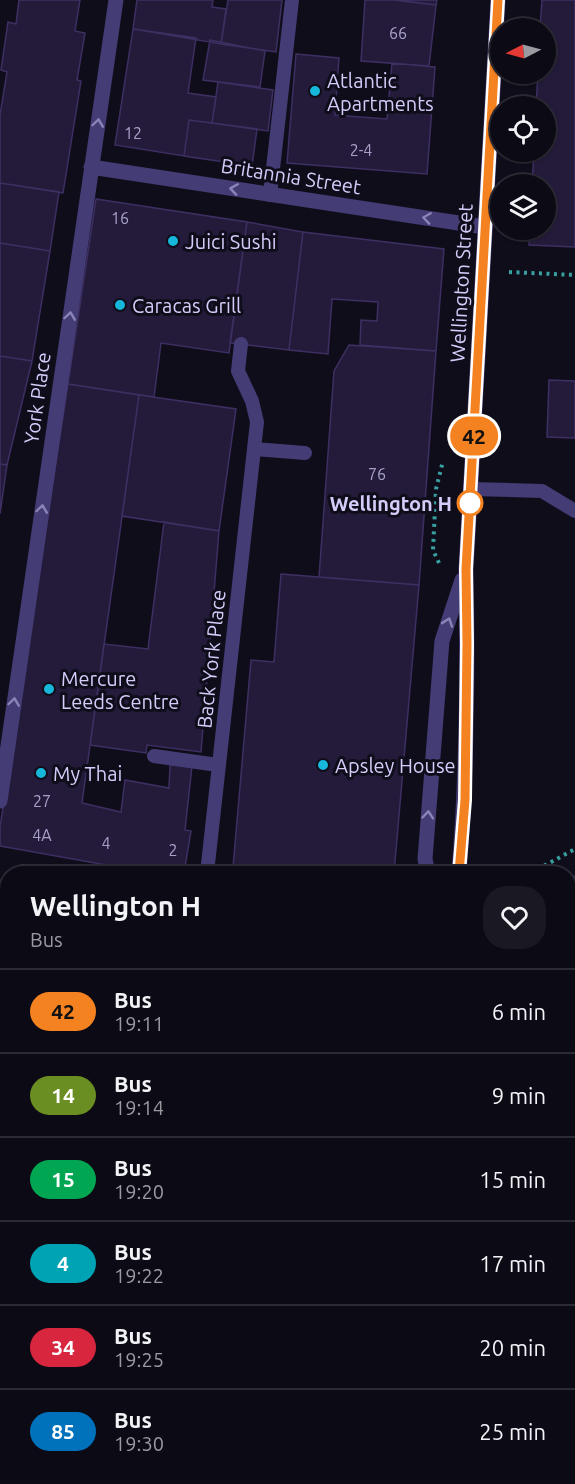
<!DOCTYPE html>
<style>
body{margin:0;font-family:Ubuntu,sans-serif;background:#1a1822;color:#f1f3f6;height:100vh;display:flex;flex-direction:column;font-size:22px;white-space:nowrap}
*{box-sizing:border-box;margin:0}
p{font-size:20px;color:#9a9aa0}
.icon{flex:none;width:33px;height:33px;fill:none;stroke:currentColor;stroke-width:2;stroke-linecap:round;stroke-linejoin:round}
.map{position:relative;flex:1;overflow:hidden}
.drawer{position:absolute;left:0px;top:866px;width:576px;height:620px;display:flex;flex-direction:column;background:#0c0a14;border-radius:24px 24px 0 0;box-shadow:0 2px 4px #0004,0 0 0 2px #2c2b34}
.drawer>*{flex:none}
.badge{padding:0 12px;border-radius:20px;font-size:21px;line-height:39px}
.needle{width:39px;rotate:264deg}
.tools{position:absolute;left:490px;top:18px;display:grid;gap:12px}
.tools a{display:grid;place-items:center;width:66px;height:66px;border-radius:50%;background:#0c0a14;box-shadow:0 2px 4px #0004,0 0 0 2px #2c2b34;font-size:30px}
.map>.badge{position:absolute;translate:-50% -50%;box-shadow:0 0 0 3px #fff}
.round{display:grid;place-items:center;flex:none;width:63px;height:63px;border-radius:24px;background:#1a1822}
.summary{display:flex;align-items:center;justify-content:space-between;height:102px;padding:0 30px}
h1{font-size:28px;font-weight:600;line-height:45px}
ul{padding:0;list-style:none}
li{display:flex;align-items:center;gap:18px;height:84px;padding:0 30px;border-top:2px solid #2c2b34}
li div{flex:1}
li b{display:block;font-size:22px}
li em{font-style:normal}
li .badge{min-width:66px;font-weight:700;text-align:center}
.map>svg:first-child{display:block}
.building{fill:#241b3a;stroke:#3e2f63;stroke-width:1.5}
.lines{fill:none;stroke-linecap:round;stroke-linejoin:round}
.path{stroke:#389fa1;stroke-width:4;stroke-dasharray:3 4.5;stroke-linecap:butt}
.service{stroke:#433c75;stroke-width:14}
.pedestrian{stroke:#433c75;stroke-width:15}
.minor{stroke:#433c75;stroke-width:15}
.tertiary{stroke:#433c75;stroke-width:15}
.oneway{stroke:#8c84b8}
.line-casing{stroke:#fff;stroke-width:14}
.line{stroke:#f58220;stroke-width:9}
.poi-dot{fill:#16b7db;stroke:#100d1b;stroke-width:2}
.stop-dot{fill:#fff;stroke:#f58220;stroke-width:3}
.labels{text-anchor:middle;dominant-baseline:central;stroke-width:6;stroke-linejoin:round;paint-order:stroke}
.number-label{font-size:16px;fill:#a9a0ca}
.poi-label{font-size:20px;fill:#d5ccfa;stroke:#100d1b;text-anchor:start}
.street-label{font-size:20px;fill:#d5ccfa;stroke:#100d1b}
.stop-label{font-size:20px;font-weight:bold;fill:#d5ccfa;stroke:#100d1b;text-anchor:end}
</style>
<div class="map">
<svg width="575" height="1484" viewBox="0 0 575 1484">
<rect width="100%" height="100%" fill="#100d1b"/>
<path class="building" d="M19,0H80L75,31L85,33L77,80L81,81L63,193L0,183V115L7,72L1,70L8,22L16,24Z
M137,0H213L212,7L226,9L221,44L133,29Z
M228,0H282L276,52L221,44Z
M365,0H394L436,5L429,66L361,61Z
M394,0H437L436,5Z
M542,0H575V247L529,245L530,230H546V184H532L534,152H546V106H536L538,74H546V28H540Z
M133,29L196,38L188,93L216,97L212,123L189,120L184,156L115,145Z
M210,40L265,51L260,87L203,80Z
M296,54L339,58L335,115L387,119L392,63L435,67L427,174L287,163Z
M218,82L273,90L268,131L212,123Z
M189,120L257,129L252,166L184,156Z
M0,183L59,192L50,251L0,243Z
M96,199L247,222L229,353L161,343L154,397L68,384Z
M247,222L303,232L289,350L230,343Z
M303,232L444,249L436,351L360,345L361,320L377,321L378,302L332,299L328,354L289,350Z
M0,243L50,251L32,361L0,356Z
M349,345L436,351L419,585L319,577L334,371Z
M0,356L32,361L7,465L0,464Z
M549,380L575,381V438L547,437Z
M68,384L139,395L82,803L121,812L125,780L169,788L170,765L192,766L185,830L191,831L184,873H151L0,846V827Z
M139,395L236,409L219,531L122,516Z
M0,464L7,465L0,514Z
M164,522L219,531L201,752L147,745L146,753L90,745L104,644L148,649Z
M281,574L419,585L394,873H299L233,867L251,660L274,662Z
M0,915L8,916V1015L0,1014Z
M568,982L575,983V1274H568Z
M8,1032V1112L0,1110V1086Z
M0,1173L8,1174V1355L0,1354Z
M568,1347L575,1348V1484H481L482,1478H568Z
M0,1354L8,1355V1433L0,1432Z
M214,1478H286V1484H213Z"/>
<g class="lines">
<path class="path" d="M509,272L575,275
M439,563L433,550L436,489L443,461
M21,866L68,873
M531,873L575,849
M568,1286H575
M364,1484L365,1478
M450,1484V1478"/>
<path class="service" d="M270,195L292,0
M241,344L238,371L252,401L257,422L254,449L305,453
M471,489L542,491L575,511
M154,756L218,765
M207,873L254,449"/>
<path class="pedestrian" d="M568,902L575,908"/>
<path class="minor" d="M91,167L485,227
M0,801L116,0
M0,887L8,889
M0,1142L8,1143"/>
<path class="tertiary" d="M428,873L425,859L442,641L462,580
M459,873C467,772 468,670 466,569L498,0
M568,886L575,883
M407,1478V1484"/>
</g>
<defs><path id="oneway-chevron" d="M-2-3.5L2.5 0L-2 3.5" fill="none" stroke-width="1.6" stroke-linecap="round" stroke-linejoin="round" transform="scale(1.5)"/></defs>
<g class="oneway">
<use href="#oneway-chevron" transform="translate(98 123) rotate(-82)"/>
<use href="#oneway-chevron" transform="translate(234 189) rotate(-171)"/>
<use href="#oneway-chevron" transform="translate(427 218) rotate(-172)"/>
<use href="#oneway-chevron" transform="translate(70 316) rotate(-82)"/>
<use href="#oneway-chevron" transform="translate(42 509) rotate(-82)"/>
<use href="#oneway-chevron" transform="translate(448 622) rotate(-71)"/>
<use href="#oneway-chevron" transform="translate(14 702) rotate(-82)"/>
<use href="#oneway-chevron" transform="translate(428 815) rotate(-85)"/>
</g>
<g class="lines">
<g class="line-casing">
<path id="line" d="M459,873L465,800L467,644L466,569L498,0"/>
</g>
<use href="#line" class="line"/>
</g>
<g class="poi-dot">
<circle cx="315" cy="91" r="6"/>
<circle cx="173" cy="241" r="6"/>
<circle cx="120" cy="305" r="6"/>
<circle cx="49" cy="689" r="6"/>
<circle cx="323" cy="765" r="6"/>
<circle cx="41" cy="773" r="6"/>
</g>
<circle class="stop-dot" cx="470" cy="503" r="12"/>
<g class="labels">
<g class="number-label">
<text x="398" y="33">66</text>
<text x="133" y="133">12</text>
<text x="361" y="150">2-4</text>
<text x="120" y="218">16</text>
<text x="377" y="474">76</text>
<text x="42" y="801">27</text>
<text x="42" y="835">4A</text>
<text x="106" y="843">4</text>
<text x="173" y="850">2</text>
</g>
<g class="poi-label">
<text x="327" y="80">Atlantic<tspan x="327" dy="23">Apartments</tspan></text>
<text x="185" y="241">Juici Sushi</text>
<text x="132" y="305">Caracas Grill</text>
<text x="61" y="678">Mercure<tspan x="61" dy="23">Leeds Centre</tspan></text>
<text x="335" y="765">Apsley House</text>
<text x="53" y="773">My Thai</text>
</g>
<g class="street-label">
<text transform="translate(291 176) rotate(9)">Britannia Street</text>
<text transform="translate(461 283) rotate(-87)">Wellington Street</text>
<text transform="translate(37 398) rotate(-82)">York Place</text>
<text transform="translate(211 659) rotate(-84)">Back York Place</text>
</g>
<g class="stop-label">
<text x="452" y="503">Wellington H</text>
</g>
</g>
</svg>
<div class="tools">
<a><svg class="needle" viewBox="-14 -14 28 28"><path d="M0-13l5 13h-10z" fill="#e53935"/><path d="M0 13l5-13h-10z" fill="#9a9aa0"/></svg></a>
<a><svg class="icon" aria-label="locate" viewBox="0 0 24 24"><circle cx="12" cy="12" r="6"/><path d="M12 2v4M12 18v4M2 12h4M18 12h4"/></svg></a>
<a><svg class="icon" aria-label="layers" viewBox="0 0 24 24"><path d="M12 4l9 5-9 5-9-5zM3 14l9 5 9-5"/></svg></a>
</div>
<b class="badge" style="left:474px;top:436px;background:#f58220;color:#111">42</b>
<section class="drawer">
<div class="summary"><div><h1>Wellington H</h1><p>Bus</p></div><a class="round"><svg class="icon" aria-label="heart" viewBox="0 0 24 24"><path d="M12 20l-8-8c-3-5 5-10 8-4 3-6 11-1 8 4z"/></svg></a></div>
<ul>
<li><span class="badge" style="background:#f58220;color:#111">42</span><div><b>Bus</b><p>19:11</p></div><em>6 min</em></li>
<li><span class="badge" style="background:#6b8e23;color:#fff">14</span><div><b>Bus</b><p>19:14</p></div><em>9 min</em></li>
<li><span class="badge" style="background:#00a651;color:#fff">15</span><div><b>Bus</b><p>19:20</p></div><em>15 min</em></li>
<li><span class="badge" style="background:#00a3b4;color:#fff">4</span><div><b>Bus</b><p>19:22</p></div><em>17 min</em></li>
<li><span class="badge" style="background:#d7263d;color:#fff">34</span><div><b>Bus</b><p>19:25</p></div><em>20 min</em></li>
<li><span class="badge" style="background:#0072bc;color:#fff">85</span><div><b>Bus</b><p>19:30</p></div><em>25 min</em></li>
</ul>
</section>
</div>
